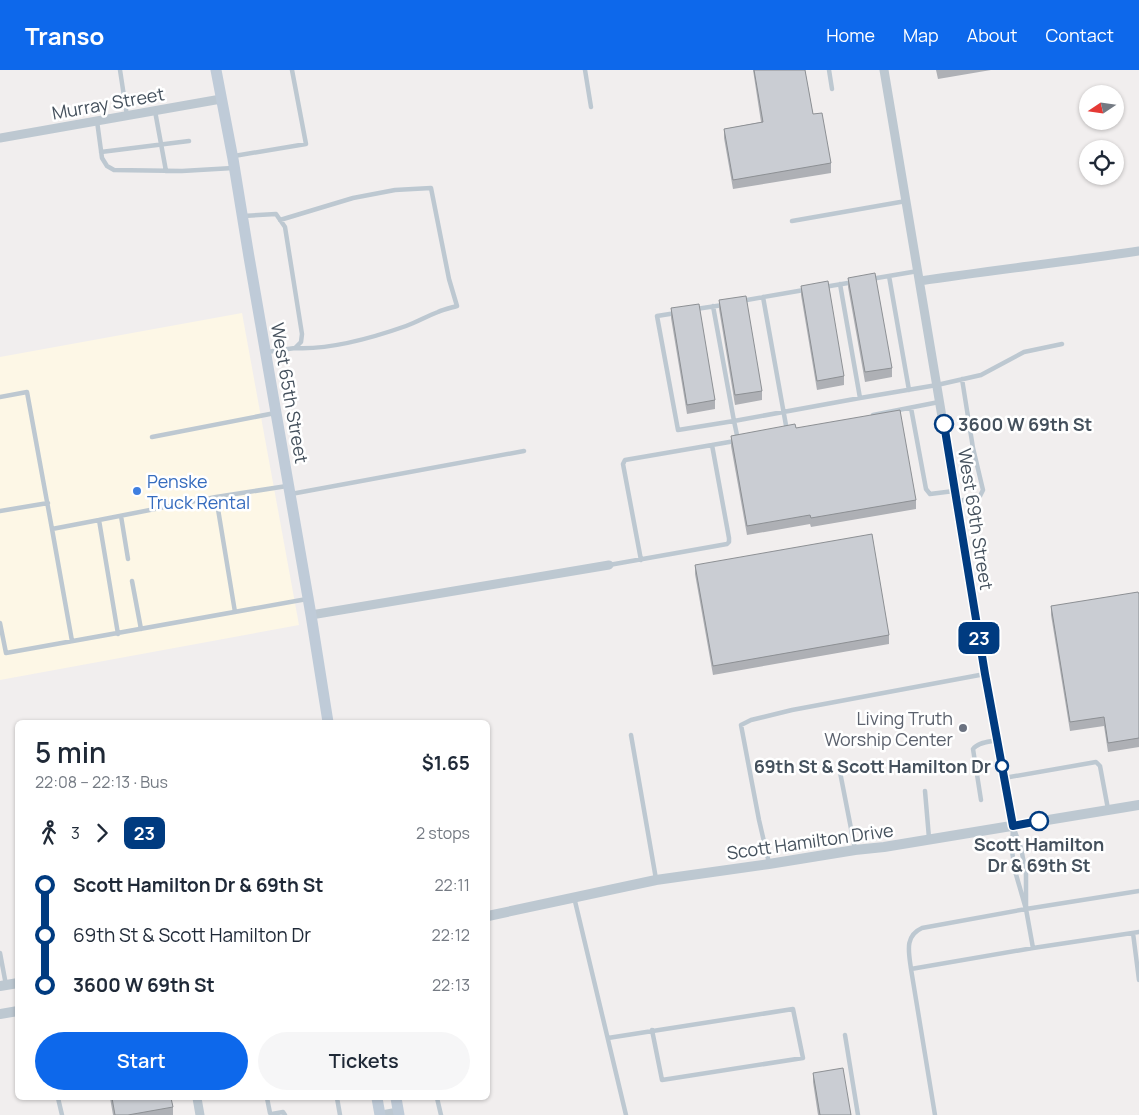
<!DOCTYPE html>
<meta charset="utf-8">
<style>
body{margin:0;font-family:Manrope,sans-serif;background:#f6f6f7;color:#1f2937;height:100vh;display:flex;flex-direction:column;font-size:19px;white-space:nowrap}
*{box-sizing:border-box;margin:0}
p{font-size:16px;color:#747a83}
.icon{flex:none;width:28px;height:28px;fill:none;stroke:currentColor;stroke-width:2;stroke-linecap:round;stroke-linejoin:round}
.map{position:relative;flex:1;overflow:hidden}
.side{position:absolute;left:15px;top:650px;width:475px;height:380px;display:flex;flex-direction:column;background:#fff;border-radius:8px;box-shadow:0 1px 4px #0004}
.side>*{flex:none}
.badge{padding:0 10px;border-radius:8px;font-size:18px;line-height:32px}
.needle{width:32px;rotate:257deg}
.controls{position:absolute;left:1079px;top:15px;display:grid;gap:10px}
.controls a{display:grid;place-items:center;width:45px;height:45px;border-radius:50%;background:#fff;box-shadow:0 1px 4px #0004;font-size:25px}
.map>.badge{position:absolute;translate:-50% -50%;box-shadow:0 0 0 2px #fff}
.legs{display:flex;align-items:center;gap:8px;height:55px;padding:0 20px;font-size:16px}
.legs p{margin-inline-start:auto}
.overview{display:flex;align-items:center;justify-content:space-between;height:85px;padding:0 20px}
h1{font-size:28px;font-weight:600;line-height:38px}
.action{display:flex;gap:10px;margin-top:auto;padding:10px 20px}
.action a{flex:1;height:58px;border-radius:30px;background:#0d68eb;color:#fff;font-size:20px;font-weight:600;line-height:58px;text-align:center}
.action a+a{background:#f6f6f7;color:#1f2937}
ul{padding:0 20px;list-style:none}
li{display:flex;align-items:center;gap:18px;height:50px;font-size:19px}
li i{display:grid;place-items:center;width:8px;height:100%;margin:0 6px;background:currentColor}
li i::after{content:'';width:12px;height:12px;margin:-6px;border:4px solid;border-radius:50%;background:#fff}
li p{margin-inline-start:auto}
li:first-child i{background:linear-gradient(#0000 50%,currentColor 0)}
li:last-child i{background:linear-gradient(currentColor 50%,#0000 0)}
header{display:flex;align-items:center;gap:30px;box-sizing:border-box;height:70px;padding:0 25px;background:#0d68eb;color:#fff}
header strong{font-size:24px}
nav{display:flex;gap:28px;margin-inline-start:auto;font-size:18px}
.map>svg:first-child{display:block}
.commercial{fill:#fdf7e6}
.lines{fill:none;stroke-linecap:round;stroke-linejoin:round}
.service{stroke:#bdc8d1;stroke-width:4.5}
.minor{stroke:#bdc8d1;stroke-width:9}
.tertiary{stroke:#bdc8d1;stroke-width:10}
.secondary{stroke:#bfcbd8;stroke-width:11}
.wall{fill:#aeb0b5}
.building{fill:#cacdd3;stroke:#8d9094}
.line-1-casing{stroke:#fff;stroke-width:11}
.line-1{stroke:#003b80;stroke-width:8}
.stop-1-dot{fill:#fff;stroke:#003b80;stroke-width:2.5}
.shop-dot{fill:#3f7fe0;stroke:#fff;stroke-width:2}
.worship-dot{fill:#6b7280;stroke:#fff;stroke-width:2}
.labels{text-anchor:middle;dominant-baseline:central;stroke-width:5;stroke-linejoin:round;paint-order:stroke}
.street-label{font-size:18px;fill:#45515d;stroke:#fff}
.stop-label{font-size:18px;font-weight:bold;fill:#45515d;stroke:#fff;text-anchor:start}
.shop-label{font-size:18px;fill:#366cbe;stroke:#fff;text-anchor:start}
.worship-label{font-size:18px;fill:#5b616d;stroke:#fff;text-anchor:end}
</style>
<header>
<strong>Transo</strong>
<nav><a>Home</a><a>Map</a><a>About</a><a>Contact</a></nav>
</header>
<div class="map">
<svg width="1139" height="1045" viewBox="0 0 1139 1045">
<rect width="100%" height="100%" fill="#f1eeee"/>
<path class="commercial" d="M242,243L299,555L0,610V287Z"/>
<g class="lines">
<path class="service" d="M120,0L127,46
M585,0L591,37
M829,0L832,19
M155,41L166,101
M97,51L102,88L107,96L114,100L182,101L233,98
M101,82L189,71
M234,86L306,74L292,0
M243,146L276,144L285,157L302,264L301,272L295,278L267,282
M280,150L353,128L395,120L431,118L449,209L457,236C450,238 444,239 438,242C427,246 417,252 406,256C372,268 331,280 295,278
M792,151L906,131
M889,206L909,320
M871,209L918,201
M840,214L860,328
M824,217L854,212
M763,227L787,361
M741,231L804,220
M713,236L734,351L860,328L937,315L981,305L1024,282L1062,274
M696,239L723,235
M676,243L657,246L678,360L734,351L738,370
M0,327L27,322L52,459L99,450L118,564
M911,338L926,419L930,424L954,421
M873,345L939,332
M152,367L275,343
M712,375L735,371
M291,424L524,381
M216,427L235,542
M956,432L980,426L983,420L973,378L962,309
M0,441L48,433
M121,446L128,489
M99,450L216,427L287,416
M52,459L72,571
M609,495L727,474L729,472V468L712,375L625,390L623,394L641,490
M132,511L141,559
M0,553L6,583L307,529
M631,665L656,809
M840,702L855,779
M1004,708L1096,692L1100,696L1108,739
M925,721L929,768
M981,730L973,679C978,672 989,672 997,670
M1013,756L1012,781L1015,801L1026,839L922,858C904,866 909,883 911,899L1033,878L1139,862
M1014,759L1021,778L1026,804V839L1033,878
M769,793L759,750L741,655L751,650L792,640L985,604
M574,827L626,1045
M1026,839L1139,821
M1133,863L1139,910
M0,883L6,915
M911,899L935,1045
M845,965L858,1045
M608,968L793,939L803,988L662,1010L652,960
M58,1028L62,1045
M267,1028L270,1043L272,1044L283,1042L285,1045
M337,1028L340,1045
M437,1028L441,1045"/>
<path class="minor" d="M884,0L985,604L1013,756
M0,68L221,29
M920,211C993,200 1066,192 1139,181
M311,545L609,495
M197,1028L200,1045
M382,1045L398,1042"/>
<path class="tertiary" d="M488,846L656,810L769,794L855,780L884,777L1139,735
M0,916L18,913
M0,944L18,941"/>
<path class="secondary" d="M216,0L233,89L249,187L311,545L328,652
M377,1028L380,1045
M396,1028L399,1045"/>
</g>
<path class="wall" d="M753,0H805L813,44L831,93V103L733,119L724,68V59L761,52Z
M936,0H991L938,9Z
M848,208L892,298V307L865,312L848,217Z
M801,216L844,306V315L817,320L801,225Z
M719,230L762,321V330L735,335L719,239Z
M671,238L715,330V339L687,344L671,248Z
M796,358L916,430V439L811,457L810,454L747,465L731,376V366Z
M695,495L889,565V574L713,605L695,504Z
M1139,524V677L1108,682L1104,656L1070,661L1051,545V536Z
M813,1003L851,1045H818L813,1012Z
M110,1028H171L173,1037V1045H113Z"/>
<path class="building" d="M754,0H805L813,44L822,43L831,93L733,110L724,59L763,52Z
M875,203L892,298L865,302L848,208Z
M828,211L844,306L817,311L801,216Z
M746,226L762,321L735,325L719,230Z
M699,234L715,330L687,335L671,238Z
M900,340L916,430L811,448L810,445L747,456L731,366L795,354L796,358Z
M872,464L889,565L713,596L695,495Z
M1138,522L1139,524V668L1108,673L1104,647L1070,652L1051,536Z
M843,998L851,1045H820L813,1003Z
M112,1028H171L173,1037L128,1045H115Z"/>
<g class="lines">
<g class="line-1-casing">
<path id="line-1" d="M944,354L985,604L1013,756L1039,751"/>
</g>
<use href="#line-1" class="line-1"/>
</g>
<g class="stop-1-dot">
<circle cx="944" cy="354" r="9"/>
<circle cx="1002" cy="696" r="6"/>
<circle cx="1039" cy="751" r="9"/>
</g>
<circle class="shop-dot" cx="137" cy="421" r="5"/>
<circle class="worship-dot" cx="963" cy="658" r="5"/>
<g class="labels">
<g class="street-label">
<text transform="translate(108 33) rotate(-10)">Murray Street</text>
<text transform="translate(290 323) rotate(80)">West 65th Street</text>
<text transform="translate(976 449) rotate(81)">West 69th Street</text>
<text transform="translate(810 771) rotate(-8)">Scott Hamilton Drive</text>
</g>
<g class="stop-label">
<text x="958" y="354">3600 W 69th St</text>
<text x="991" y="696" text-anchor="end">69th St &amp; Scott Hamilton Dr</text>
<text x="1039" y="774" text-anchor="middle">Scott Hamilton<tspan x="1039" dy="21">Dr &amp; 69th St</tspan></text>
</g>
<g class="shop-label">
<text x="147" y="411">Penske<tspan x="147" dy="21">Truck Rental</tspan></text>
</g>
<g class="worship-label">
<text x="953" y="648">Living Truth<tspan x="953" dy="21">Worship Center</tspan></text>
</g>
</g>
</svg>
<div class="controls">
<a><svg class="needle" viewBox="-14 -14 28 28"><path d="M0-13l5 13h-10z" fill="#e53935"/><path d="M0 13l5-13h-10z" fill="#747a83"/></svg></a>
<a><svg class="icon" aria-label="locate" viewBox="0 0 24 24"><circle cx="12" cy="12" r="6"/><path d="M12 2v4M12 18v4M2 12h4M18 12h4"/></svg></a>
</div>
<b class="badge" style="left:979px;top:568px;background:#003b80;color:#fff">23</b>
<section class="side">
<div class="overview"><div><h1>5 min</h1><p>22:08 – 22:13 · Bus</p></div><b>$1.65</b></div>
<div class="legs"><svg class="icon" aria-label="walk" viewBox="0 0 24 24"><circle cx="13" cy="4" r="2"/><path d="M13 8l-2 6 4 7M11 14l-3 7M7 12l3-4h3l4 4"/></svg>3<svg class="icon" aria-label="forward" viewBox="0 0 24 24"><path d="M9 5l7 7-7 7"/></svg><b class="badge" style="background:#003b80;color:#fff">23</b><p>2 stops</p></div>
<ul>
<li><i style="color:#003b80"></i><b>Scott Hamilton Dr &amp; 69th St</b><p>22:11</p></li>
<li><i style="color:#003b80"></i><span>69th St &amp; Scott Hamilton Dr</span><p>22:12</p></li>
<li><i style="color:#003b80"></i><b>3600 W 69th St</b><p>22:13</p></li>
</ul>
<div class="action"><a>Start</a><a>Tickets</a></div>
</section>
</div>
